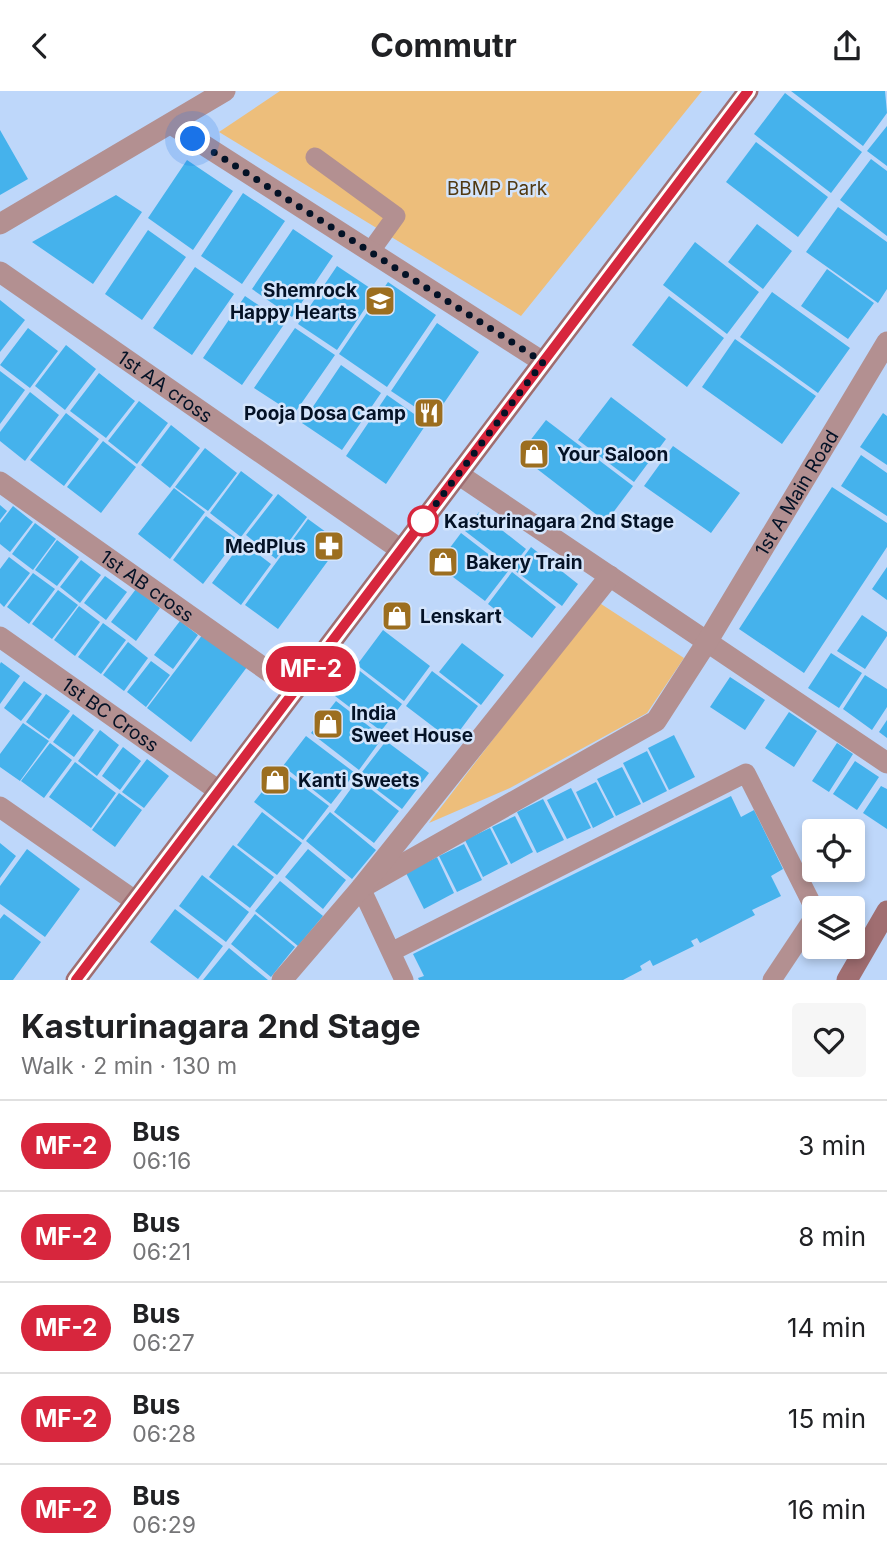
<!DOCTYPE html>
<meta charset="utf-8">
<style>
body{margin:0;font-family:Inter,sans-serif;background:#f6f6f6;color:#202124;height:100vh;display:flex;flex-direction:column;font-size:26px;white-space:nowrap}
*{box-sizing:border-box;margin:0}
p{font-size:23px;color:#757577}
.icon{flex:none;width:38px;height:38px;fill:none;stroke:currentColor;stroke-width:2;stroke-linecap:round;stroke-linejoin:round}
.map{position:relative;height:889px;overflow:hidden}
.panel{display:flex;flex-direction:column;background:#fff;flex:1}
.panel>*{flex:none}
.badge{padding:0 14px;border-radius:23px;font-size:24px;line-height:46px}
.controls{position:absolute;left:802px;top:728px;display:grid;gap:14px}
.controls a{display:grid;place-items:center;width:63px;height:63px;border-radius:7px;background:#fff;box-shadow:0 4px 10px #0003;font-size:35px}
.you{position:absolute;width:35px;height:35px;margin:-18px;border:5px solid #fff;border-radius:50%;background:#1a73e8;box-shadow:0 0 0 10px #1a73e833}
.map>.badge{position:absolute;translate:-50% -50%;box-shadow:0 0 0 4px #fff}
.round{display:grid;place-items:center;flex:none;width:74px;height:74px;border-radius:7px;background:#f6f6f6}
.headline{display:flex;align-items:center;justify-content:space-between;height:119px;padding:0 21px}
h1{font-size:33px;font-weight:700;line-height:52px}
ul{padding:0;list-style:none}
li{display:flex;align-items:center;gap:21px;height:91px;padding:0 21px;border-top:2px solid #e0e0e0}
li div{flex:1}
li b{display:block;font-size:26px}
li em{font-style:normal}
li .badge{min-width:77px;font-weight:700;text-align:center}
header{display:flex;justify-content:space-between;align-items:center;height:91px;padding:0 21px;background:#fff;font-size:32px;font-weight:700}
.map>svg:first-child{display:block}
.green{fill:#edbe7b}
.building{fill:#45b2ec}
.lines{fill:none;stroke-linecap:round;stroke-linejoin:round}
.lane{stroke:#b39091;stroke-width:19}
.street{stroke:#b39091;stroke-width:21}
.secondary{stroke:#a06e71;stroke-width:21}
.line-casing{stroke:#fff;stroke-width:16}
.line{stroke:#d7263d;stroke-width:10}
.walk{stroke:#041226;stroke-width:7;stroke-dasharray:0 12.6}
.stop-dot{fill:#fff;stroke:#d7263d;stroke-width:3.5}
.labels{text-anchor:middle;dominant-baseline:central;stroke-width:5;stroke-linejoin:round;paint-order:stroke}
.park-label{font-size:19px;fill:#513911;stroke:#d3e4fb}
.poi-label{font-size:19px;font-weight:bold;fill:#041226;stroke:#d3e4fb;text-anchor:start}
.street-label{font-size:19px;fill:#041226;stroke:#d3e4fb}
.stop-label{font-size:19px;font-weight:bold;fill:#041226;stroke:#d3e4fb;text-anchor:start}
</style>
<header><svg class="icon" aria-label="back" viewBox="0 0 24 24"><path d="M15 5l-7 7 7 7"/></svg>Commutr<svg class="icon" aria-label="share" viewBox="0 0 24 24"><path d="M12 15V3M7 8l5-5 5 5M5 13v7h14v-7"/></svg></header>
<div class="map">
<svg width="887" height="889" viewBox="0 0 887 889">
<rect width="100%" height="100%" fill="#bed7fa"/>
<path class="green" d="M280,0H702L521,225L219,41Z
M598,511L684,567L647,622L510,697L429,732Z"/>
<path class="building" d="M791,0H885L887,22L863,55Z
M785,2L862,61L831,102L754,43Z
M887,35V75L867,60Z
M0,39L28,88L0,104Z
M756,51L828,106L798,146L726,91Z
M871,68L887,80V145L840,109Z
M187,69L233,100L193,159L148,127Z
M243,102L285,130L242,193L201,165Z
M116,104L142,121L93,193L32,151Z
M838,116L887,151V198L878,212L806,161Z
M757,133L792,160L763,198L728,171Z
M293,138L333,165L292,226L252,198Z
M148,139L186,166L142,229L105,203Z
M695,151L759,201L727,243L663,194Z
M337,175L376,201L337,259L298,233Z
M195,176L234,203L192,264L153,237Z
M827,178L874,212L848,248L801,215Z
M388,191L436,224L387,296L339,263Z
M772,201L850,257L818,302L740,246Z
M245,205L285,232L242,294L203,267Z
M669,205L724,247L687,296L632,254Z
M0,209L25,229L0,261Z
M437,232L479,261L433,328L391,300Z
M28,237L58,260L30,297L0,274Z
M295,237L335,264L294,323L254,297Z
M735,248L816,305L782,353L702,296Z
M66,254L96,278L65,319L35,295Z
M341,274L381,302L342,359L302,332Z
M0,280L25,299L0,333Z
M99,282L135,310L106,347L70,320Z
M30,301L59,324L25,370L0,350V341Z
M387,304L427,332L386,393L346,365Z
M611,306L666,348L634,391L578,349Z
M139,310L168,332L137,373L108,350Z
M66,322L99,348L64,395L30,369Z
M883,322L887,325V374L860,356Z
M546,329L633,395L606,431L519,364Z
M171,334L200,357L170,397L141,374Z
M103,350L136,376L101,422L67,396Z
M673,355L740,402L711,442L644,395Z
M205,357L237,382L208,420L175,396Z
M861,364L887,382V425L841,395Z
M241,380L273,404L241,446L210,422Z
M832,396L887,432V456L804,582L739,538Z
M174,397L205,421L170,468L138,443Z
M278,403L307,426L276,468L246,444Z
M0,414L7,420L0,429Z
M13,415L33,431L10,461L0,453V432Z
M479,421L526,458L512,476L465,440Z
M206,425L237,448L203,493L173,469Z
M308,428L341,452L278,538L245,514Z
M35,432L56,448L33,479L12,463Z
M461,442L509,479L485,510L437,474Z
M57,449L79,466L57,495L35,479Z
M242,451L271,473L241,514L212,492Z
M531,456L578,493L562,515L514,479Z
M9,466L30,482L4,516L0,512V478Z
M81,469L101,484L80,512L60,496Z
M887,476V509L872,498Z
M512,481L556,516L532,547L488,513Z
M33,482L55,498L29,533L7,516Z
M105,485L127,501L106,529L84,512Z
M136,498L160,517L136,550L111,531Z
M58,499L78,514L52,548L32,533Z
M79,515L100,531L75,565L54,549Z
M862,524L887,541V545L865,578L837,560Z
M180,530L198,544L173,578L154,564Z
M103,532L126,549L101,583L78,566Z
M383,539L430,575L404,610L357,574Z
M203,543L247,576L191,651L147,617Z
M128,551L148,567L124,600L103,584Z
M462,552L504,584L481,614L439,581Z
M831,562L862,582L839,617L808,597Z
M151,570L170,584L146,616L127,601Z
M1,571L20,585L0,613V573Z
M356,577L402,613L381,640L335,605Z
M432,580L478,615L452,650L406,615Z
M865,584L887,598V616L872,639L843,618Z
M730,586L765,609L745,639L710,616Z
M24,590L42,603L21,630L4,617Z
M46,603L70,620L49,648L26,631Z
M336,610L383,646L359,679L311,642Z
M789,621L817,640L794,676L765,657Z
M73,623L94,639L74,666L53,651Z
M887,629V647L879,641Z
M23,632L49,650L20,690L0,676V663Z
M100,639L119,654L97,685L78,670Z
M674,644L695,686L669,699L648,657Z
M306,645L355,682L331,713L283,675Z
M386,650L429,682L402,718L359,685Z
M50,652L72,669L44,707L21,690Z
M837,652L853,663L829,701L812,690Z
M123,656L141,670L120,699L102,685Z
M647,660L667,700L643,712L623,672Z
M147,668L169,685L144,717L122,701Z
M855,670L879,686L857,719L833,703Z
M75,671L116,702L91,737L49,706Z
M622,676L641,713L616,725L597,688Z
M280,678L329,715L303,749L254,711Z
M358,688L399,720L374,752L334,721Z
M596,691L614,726L593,737L576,701Z
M881,695L887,698V738L863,722Z
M571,697L591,737L567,748L547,709Z
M119,702L142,719L115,756L92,739Z
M731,705L741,726L754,719L783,778L771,785L781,805L752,819L755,824L700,852L697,847L691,850L694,855L653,875L650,869L640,875L642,879L623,889H419L418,887L424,885L413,863Z
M543,708L564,749L537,762L517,721Z
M262,721L302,752L277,784L237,754Z
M330,721L376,759L352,788L306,750Z
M515,725L533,761L511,773L492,736Z
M490,737L508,773L483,786L465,749Z
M0,752L16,765L0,787Z
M464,753L482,789L457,801L439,765Z
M233,754L274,786L250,817L209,786Z
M27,758L80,798L45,846L0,813V795Z
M308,758L346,789L323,818L285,786Z
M437,766L454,802L424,818L406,782Z
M202,784L249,821L226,851L179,815Z
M280,790L323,825L298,855L255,820Z
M175,818L223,855L198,888L150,851Z
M4,823L41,851L13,889H0V828Z
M255,823L295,856L271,886L231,853Z
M229,857L268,889H203Z"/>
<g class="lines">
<path class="lane" d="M315,66L396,125L370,161
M361,797L404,889
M391,861L746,682L814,817
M772,889L814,826"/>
<g class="street">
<path d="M171,33L543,271"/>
<path d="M0,133L225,0"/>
<path id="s1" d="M0,181L401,459"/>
<path d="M458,383L887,672"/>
<path id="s2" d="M0,391L295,599"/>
<path id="s3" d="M0,546L219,700"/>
<path d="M0,716L135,810"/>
<path id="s4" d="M361,797L656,630L707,551L887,251"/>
<path d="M282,889L361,797L610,485"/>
</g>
<path class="secondary" d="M76,889L748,0
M847,889L887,820"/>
</g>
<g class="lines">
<g class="line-casing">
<path id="line" d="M76,889L748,0"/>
</g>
<use href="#line" class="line"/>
<path class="walk" d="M193,48L543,271L423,430"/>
</g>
<defs>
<g id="school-square" transform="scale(1.575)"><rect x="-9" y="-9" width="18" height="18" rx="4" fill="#9c6e1f" stroke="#d3e4fb"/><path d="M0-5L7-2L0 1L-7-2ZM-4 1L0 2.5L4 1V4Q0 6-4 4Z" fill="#fff"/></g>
<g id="restaurant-square" transform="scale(1.575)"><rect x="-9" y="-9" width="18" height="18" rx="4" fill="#9c6e1f" stroke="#d3e4fb"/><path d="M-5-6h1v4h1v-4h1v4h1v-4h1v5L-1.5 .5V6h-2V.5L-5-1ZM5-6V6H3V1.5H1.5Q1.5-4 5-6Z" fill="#fff"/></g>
<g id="shop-square" transform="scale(1.575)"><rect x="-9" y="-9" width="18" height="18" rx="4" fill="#9c6e1f" stroke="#d3e4fb"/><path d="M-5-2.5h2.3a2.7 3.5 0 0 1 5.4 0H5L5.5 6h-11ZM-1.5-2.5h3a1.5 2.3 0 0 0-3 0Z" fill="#fff"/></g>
<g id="pharmacy-square" transform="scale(1.575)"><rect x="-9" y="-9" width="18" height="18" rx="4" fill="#9c6e1f" stroke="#d3e4fb"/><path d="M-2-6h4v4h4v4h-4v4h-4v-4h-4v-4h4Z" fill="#fff"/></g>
</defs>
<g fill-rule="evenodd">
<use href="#school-square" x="380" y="210"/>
<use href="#restaurant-square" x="429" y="322"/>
<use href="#shop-square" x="534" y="363"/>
<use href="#pharmacy-square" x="329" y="455"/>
<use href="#shop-square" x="443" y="471"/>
<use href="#shop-square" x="397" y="525"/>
<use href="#shop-square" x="328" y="633"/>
<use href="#shop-square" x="275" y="689"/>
</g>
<circle class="stop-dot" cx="423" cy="430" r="14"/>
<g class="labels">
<g class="park-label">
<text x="497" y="97">BBMP Park</text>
</g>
<g class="poi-label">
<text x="357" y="199" text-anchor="end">Shemrock<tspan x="357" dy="22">Happy Hearts</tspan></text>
<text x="406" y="322" text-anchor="end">Pooja Dosa Camp</text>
<text x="557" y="363">Your Saloon</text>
<text x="306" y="455" text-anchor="end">MedPlus</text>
<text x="466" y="471">Bakery Train</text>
<text x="420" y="525">Lenskart</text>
<text x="351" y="622">India<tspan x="351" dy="22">Sweet House</tspan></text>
<text x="298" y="689">Kanti Sweets</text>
</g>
<g class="street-label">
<text stroke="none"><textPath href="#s1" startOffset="201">1st AA cross</textPath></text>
<text stroke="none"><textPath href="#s4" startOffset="607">1st A Main Road</textPath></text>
<text stroke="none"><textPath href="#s2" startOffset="180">1st AB cross</textPath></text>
<text stroke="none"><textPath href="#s3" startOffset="135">1st BC Cross</textPath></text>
</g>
<g class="stop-label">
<text x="444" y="430">Kasturinagara 2nd Stage</text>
</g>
</g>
</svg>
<div class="controls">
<a><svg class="icon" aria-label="locate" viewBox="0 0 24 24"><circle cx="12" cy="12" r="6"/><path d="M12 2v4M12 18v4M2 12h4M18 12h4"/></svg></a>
<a><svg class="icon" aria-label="layers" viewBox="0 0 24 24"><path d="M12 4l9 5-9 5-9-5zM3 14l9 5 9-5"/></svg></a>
</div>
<div class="you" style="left:193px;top:48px"></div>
<b class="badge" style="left:311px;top:578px;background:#d7263d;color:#fff">MF-2</b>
</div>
<section class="panel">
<div class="headline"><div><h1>Kasturinagara 2nd Stage</h1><p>Walk · 2 min · 130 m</p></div><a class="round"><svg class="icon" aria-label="heart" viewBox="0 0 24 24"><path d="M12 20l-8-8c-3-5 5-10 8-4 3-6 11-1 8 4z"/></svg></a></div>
<ul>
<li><span class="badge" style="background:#d7263d;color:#fff">MF-2</span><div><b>Bus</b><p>06:16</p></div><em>3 min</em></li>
<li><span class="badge" style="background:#d7263d;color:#fff">MF-2</span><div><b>Bus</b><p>06:21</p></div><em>8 min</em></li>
<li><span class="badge" style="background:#d7263d;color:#fff">MF-2</span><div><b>Bus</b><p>06:27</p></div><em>14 min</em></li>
<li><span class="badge" style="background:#d7263d;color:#fff">MF-2</span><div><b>Bus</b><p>06:28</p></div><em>15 min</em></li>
<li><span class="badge" style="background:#d7263d;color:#fff">MF-2</span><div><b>Bus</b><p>06:29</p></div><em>16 min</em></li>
</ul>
</section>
